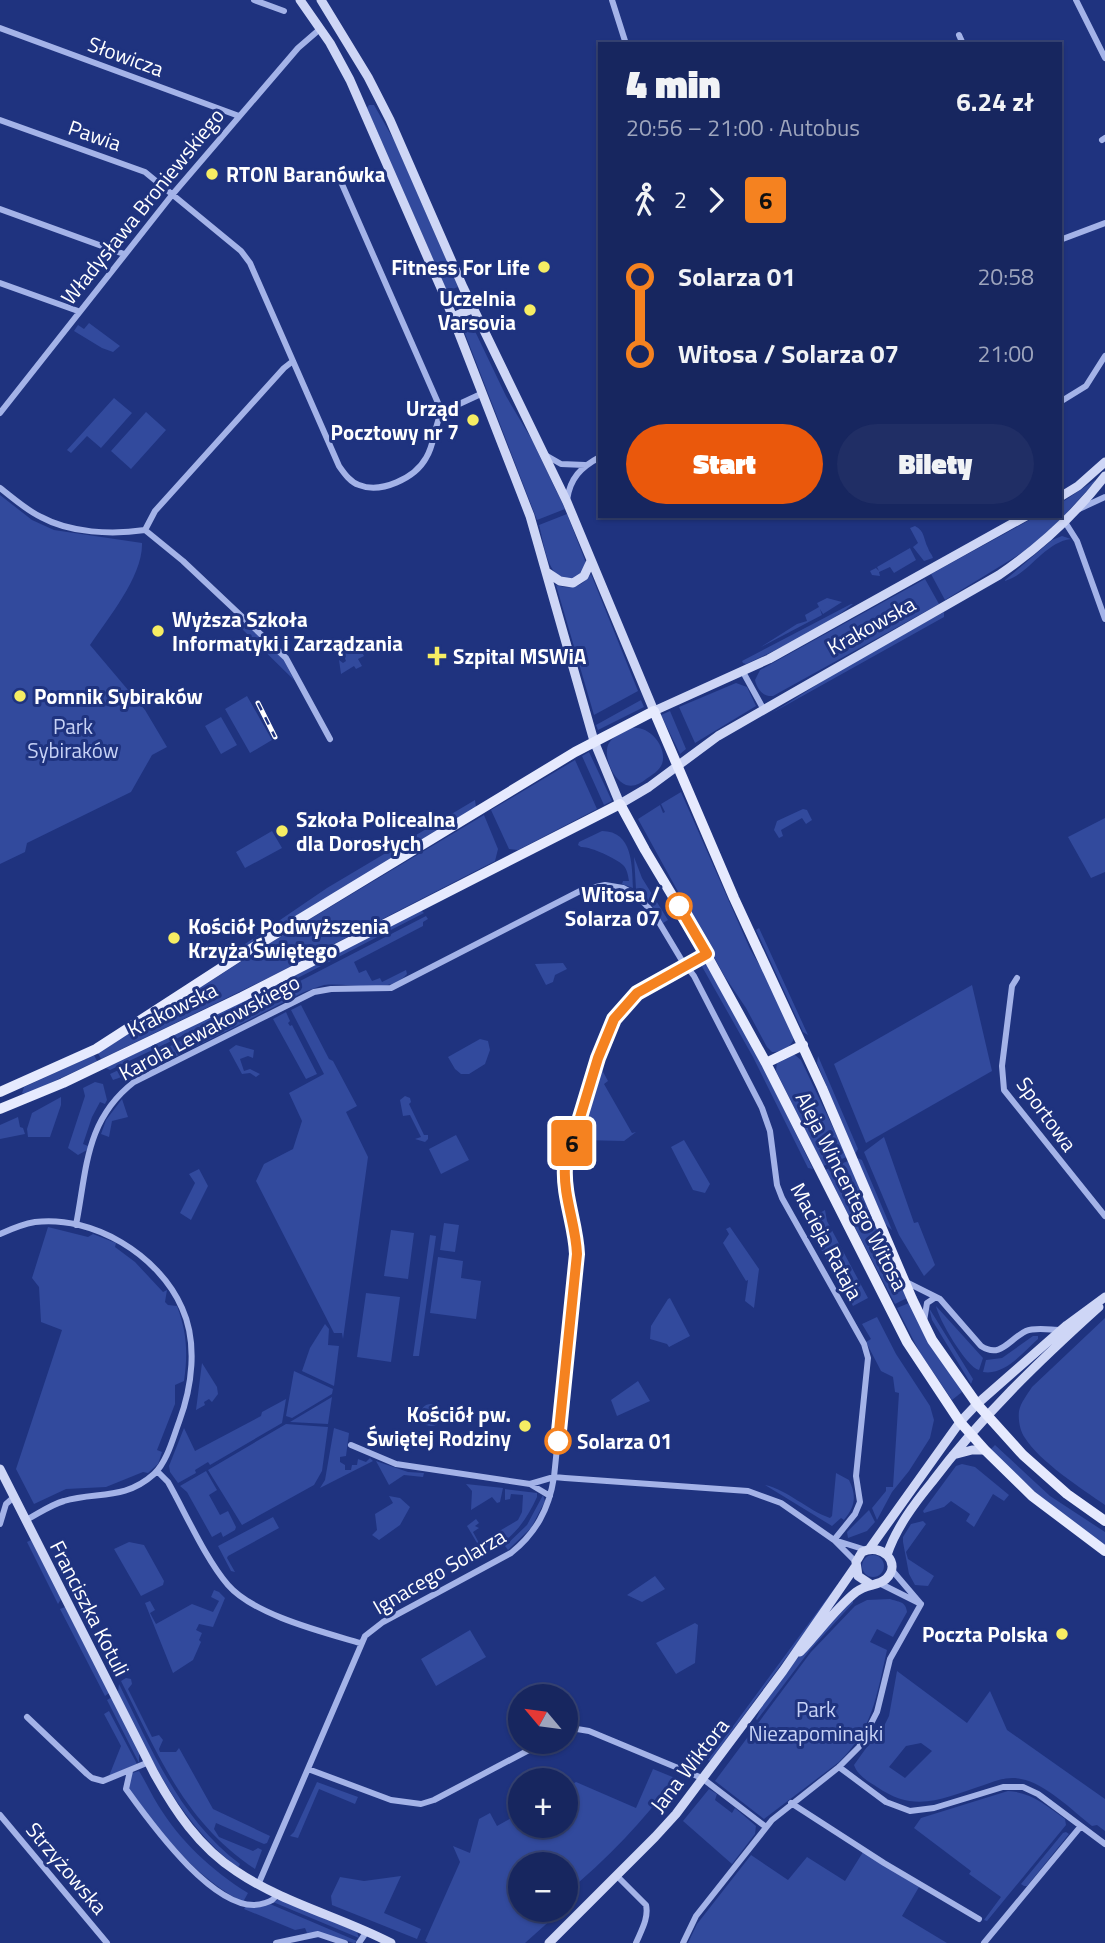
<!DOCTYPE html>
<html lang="pl">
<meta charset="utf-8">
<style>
body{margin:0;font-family:"Titillium Web",sans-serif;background:#202e65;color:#f1f3f6;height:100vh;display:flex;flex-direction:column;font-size:26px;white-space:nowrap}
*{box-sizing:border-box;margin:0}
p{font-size:23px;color:#9ea5bd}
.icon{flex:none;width:38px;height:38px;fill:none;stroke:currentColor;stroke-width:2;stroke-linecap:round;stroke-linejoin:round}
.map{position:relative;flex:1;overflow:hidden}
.panel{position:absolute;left:598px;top:42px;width:464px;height:476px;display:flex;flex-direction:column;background:#17265f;border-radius:0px;box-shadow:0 2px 5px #0004,0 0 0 2px #364374}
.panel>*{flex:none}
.badge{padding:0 14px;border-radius:5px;font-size:24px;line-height:46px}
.needle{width:46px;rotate:299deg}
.controls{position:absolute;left:508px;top:1684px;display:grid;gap:14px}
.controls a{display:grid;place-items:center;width:70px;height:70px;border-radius:50%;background:#17265f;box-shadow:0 2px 5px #0004,0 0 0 2px #364374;font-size:35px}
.map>.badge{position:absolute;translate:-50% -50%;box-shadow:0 0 0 4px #fff}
.legs{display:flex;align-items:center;gap:10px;height:77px;padding:0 28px;font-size:23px}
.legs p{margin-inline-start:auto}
.summary{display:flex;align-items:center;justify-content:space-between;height:119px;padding:0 28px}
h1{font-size:38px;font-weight:800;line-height:52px}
.cta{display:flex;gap:14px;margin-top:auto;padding:14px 28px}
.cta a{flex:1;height:80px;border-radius:42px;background:#ea580c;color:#fff;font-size:28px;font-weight:800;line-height:80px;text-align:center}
.cta a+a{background:#202e65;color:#f1f3f6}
ul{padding:0 28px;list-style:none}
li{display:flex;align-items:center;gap:24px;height:77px;font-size:26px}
li i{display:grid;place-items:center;width:10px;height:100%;margin:0 9px;background:currentColor}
li i::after{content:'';width:18px;height:18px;margin:-9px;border:5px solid;border-radius:50%;background:#17265f}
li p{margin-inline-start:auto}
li:first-child i{background:linear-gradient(#0000 50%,currentColor 0)}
li:last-child i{background:linear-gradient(currentColor 50%,#0000 0)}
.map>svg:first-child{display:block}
.green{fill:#324a9d;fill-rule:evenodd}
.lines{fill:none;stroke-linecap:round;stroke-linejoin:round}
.street{stroke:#a4b3e8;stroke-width:6}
.secondary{stroke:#ced6f6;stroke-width:9}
.primary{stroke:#e6eafe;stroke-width:10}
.rail-casing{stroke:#fff;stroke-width:5}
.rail{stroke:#1f337f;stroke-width:2.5;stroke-dasharray:8;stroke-linecap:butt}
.line-1-casing{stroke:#fff;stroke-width:16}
.line-1{stroke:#f58220;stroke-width:10}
.poi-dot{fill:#f6ed63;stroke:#1f337f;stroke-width:2.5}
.stop-1-dot{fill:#fff;stroke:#f58220;stroke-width:3.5}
.labels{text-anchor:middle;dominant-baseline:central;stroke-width:6;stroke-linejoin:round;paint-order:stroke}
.street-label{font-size:21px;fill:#fff;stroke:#1f337f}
.poi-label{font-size:21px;font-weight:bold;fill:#fff;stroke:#1f337f;text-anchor:start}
.park-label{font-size:21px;fill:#c7d2f6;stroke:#1f337f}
.stop-label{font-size:21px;font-weight:bold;fill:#fff;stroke:#1f337f;text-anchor:end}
</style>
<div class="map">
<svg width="1105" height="1943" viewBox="0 0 1105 1943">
<rect width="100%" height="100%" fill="#1f337f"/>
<path class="green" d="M369,105H374L395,142L458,287L447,291L367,108Z
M89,323L120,346L113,352L102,348L74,331L78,325L84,329Z
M473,327L506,396L532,440L565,509L537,520L464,331Z
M114,398L132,413L101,448L87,436L71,453L67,450Z
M146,412L166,430L131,469L111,451Z
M1095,480V482L1058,522L1028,549L945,600L931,574L1037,516H1060L1061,503Z
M0,495L32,520L54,530L142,543C143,576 108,618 90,645L145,710L167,747L152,755L131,792L27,843L25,852L0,864Z
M567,514L586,563C584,570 580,578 571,579C547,582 544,542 539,525Z
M915,526C925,531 923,538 928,548C929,552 932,554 933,558L924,561L913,547L918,543L910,528Z
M1062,536L1071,539C1044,542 1028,576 1004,581L1052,540Z
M910,548L916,560L894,573L890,567L879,572L880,576L872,575L870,571L876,568L879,571L877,567Z
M591,574L638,691L594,715L556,585C571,590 582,587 591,574Z
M925,579L939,604L773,696C763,697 757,689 755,680L760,670Z
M827,598L842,602L823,614L820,609L822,615L761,647L797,624L807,621L805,615L819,607L817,603Z
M851,604H853C822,629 782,647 746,664L743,663L742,661Z
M944,612V617L772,713L850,664Z
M234,621L245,623L284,660L294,680Z
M350,646L361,650L364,656L358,659L362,666L356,669L354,666L341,674L339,660L343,663L346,661L342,651Z
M736,683L747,687L756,706L695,743L679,707Z
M247,696L272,740L250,753L225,709Z
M641,700L644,707L598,730L596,725Z
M670,711L686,749L680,754L661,715Z
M221,717L237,745L221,754L205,726Z
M632,728C649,725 668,747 662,764C659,771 652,775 646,779C640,784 634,787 626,785C613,780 602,755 609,743C614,735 625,732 632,728Z
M589,752L612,801L604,805L582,756Z
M575,760L597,809L518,850L509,849L491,810Z
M681,792L750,949L767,978L794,1038C792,1047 780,1053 772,1052L767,1047L746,1008L725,977L638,819L660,805L663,813L665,812L661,804Z
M475,800L476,807L222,963L220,961L327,888Z
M803,809L807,810L812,820L806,824L802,818L781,830L783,836L779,838L774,830L777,821Z
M484,815L498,849L495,861L270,977L101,1059L98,1053L270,943Z
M1105,818V872L1091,878L1068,837Z
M272,831L282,848L245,868L236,852Z
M602,831C633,831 632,866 633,888L622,884L623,881H629C628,875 627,869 623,865C616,858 589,846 581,847L578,845L579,842Z
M634,857L642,878L668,920L663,923L650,902L636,889Z
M421,910L424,913L216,1020L110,1070L106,1068Z
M426,916L428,919L423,922V926L354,962L359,973L366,970L372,981L380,978L382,982L406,970L407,974C388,996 350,982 324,985C317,987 309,990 302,993L151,1069L150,1067L113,1080L110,1074L209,1028Z
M759,928L808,1035L803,1032L756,930Z
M563,963L567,969L555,975L553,982L546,985L535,964Z
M700,963H706L768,1076L813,1169L808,1168L753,1057Z
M972,985L992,1071L866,1143L834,1064Z
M301,1005L329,1059L333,1061L357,1106L346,1112L368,1157L343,1339L342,1333H334L256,1181L264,1164L293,1149L302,1121L289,1093L324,1074L291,1010Z
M286,1012L290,1021L288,1023L290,1026L292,1025L317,1074L306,1079L273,1019Z
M480,1039L488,1041L490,1050L485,1064L469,1074H461L455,1069L448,1057Z
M236,1045L254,1050L253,1058L248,1056L240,1059L244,1071L250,1069L260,1074L256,1077L250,1073L242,1074L229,1050Z
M94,1055L97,1061L27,1094L22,1093L24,1087Z
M791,1055H795L801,1060L847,1157L823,1166L776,1071L777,1062Z
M818,1056L858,1149L855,1154L817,1063Z
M602,1070L608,1081L604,1084L632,1133L636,1132L624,1141L583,1140L582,1138Z
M95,1082L103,1084L107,1100L105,1104L100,1102L92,1117L83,1144L88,1146L87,1150L78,1155L68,1148L85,1096L83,1088Z
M405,1096L410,1098L411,1102L409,1104L424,1135H428V1139L425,1142L415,1139L421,1137L410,1115L403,1116L400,1100Z
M61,1097V1105L50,1137H28L27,1129L32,1113Z
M122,1099L128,1117L112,1121L109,1137L101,1134L106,1120Z
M18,1117L20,1127L23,1128L25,1134L0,1139V1125Z
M456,1135L469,1160L441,1174L429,1149Z
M884,1137L914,1223L918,1222L935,1265L924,1276L899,1235L864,1152Z
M684,1140L710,1184L705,1193L693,1190L671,1147Z
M857,1158L862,1160L892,1230L885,1224Z
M848,1161L907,1298L895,1304L825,1170Z
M199,1169L208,1186L191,1220L180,1213L195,1183L189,1174Z
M825,1210L827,1221L868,1298L853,1306L805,1221Z
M444,1223L459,1225L455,1252L440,1250Z
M48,1227L88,1237L93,1234L116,1243L115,1247L135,1262L163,1292L167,1290L165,1302L168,1305L177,1306C187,1332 188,1354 184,1381L175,1385V1404L157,1450L162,1452L158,1464L148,1473L143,1472L106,1487L66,1489L34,1504L16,1469L62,1330L41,1322L39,1287L32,1278Z
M730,1227L759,1269L754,1308L745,1301L748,1280L746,1281L723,1243L729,1234L726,1229Z
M391,1230L414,1233L408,1279L384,1276Z
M430,1235L436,1236L419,1356H413Z
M438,1257L463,1261L461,1278L481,1281L476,1319L430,1313Z
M366,1293L400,1297L391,1362L357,1357Z
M670,1298L690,1336L669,1347L667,1344L650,1339L651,1326L668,1299Z
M909,1303L926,1337L962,1392L952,1400L920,1353L897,1308Z
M936,1306L983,1358L979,1370C966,1367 938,1318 936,1306Z
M929,1308L973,1379L971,1384L932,1320Z
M877,1317L896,1354L930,1406L934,1420L930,1438L909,1471L892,1492L877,1520L872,1508L886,1491V1487H893L899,1393L895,1392L893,1377L881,1371L866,1342L871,1339L862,1324Z
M1105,1318V1505C1082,1489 1039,1461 1025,1438C1020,1431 1018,1420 1019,1411C1021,1402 1027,1395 1032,1387Z
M325,1324L329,1329L328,1345L339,1346L334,1386L302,1371L310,1348Z
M1033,1336H1038V1339C1023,1352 1005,1376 983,1372L986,1360L1002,1358Z
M202,1363L217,1387L218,1394L212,1402L209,1399L204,1402L205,1405L196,1410Z
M294,1371L333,1389L332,1394L292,1418L286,1416Z
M638,1381L650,1401L617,1416L611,1400Z
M332,1397L328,1424L290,1422Z
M286,1399L282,1423L210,1465L208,1462L195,1470L196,1473L178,1483L170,1472L169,1466L184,1428L195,1451L261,1416L262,1412Z
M420 1415a11 11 0 1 1 22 0a11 11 0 1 1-22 0Z
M286,1424L328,1427L322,1471L314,1485L242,1525L208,1470Z
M334,1428L349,1433L346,1456L340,1457V1462L345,1465V1470H351L352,1465H357L358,1459L366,1462L370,1458L373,1461L320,1488L325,1480Z
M995,1445L1050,1496L1105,1532V1546L1043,1500L990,1450Z
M376,1461L408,1472L424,1473L423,1477L404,1475L389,1485Z
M962,1464L975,1467L1009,1495L1004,1501L993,1494L974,1527L966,1521L970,1514L951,1501L944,1507L924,1513L923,1511L956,1466Z
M206,1471L217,1490L209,1495L220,1515L228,1511L236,1527L235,1530L223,1537L221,1532L212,1537L187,1492L180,1486Z
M836,1473L849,1480C857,1496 855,1507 844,1520L841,1518L832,1526L765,1485C788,1490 807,1510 830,1518L832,1516Z
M466,1484L503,1488L500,1502L497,1503L492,1497L471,1510L472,1491Z
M505,1489L537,1493V1497C525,1523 510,1543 483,1553L467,1526L476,1519L479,1523L475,1526L479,1528L473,1532L479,1543L518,1520L522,1512L523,1495L511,1494L510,1499L505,1500Z
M543,1495L545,1501L531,1528L508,1550L505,1546L527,1525Z
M389,1496L400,1498L410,1507L400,1525L379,1540L372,1535L377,1530L375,1514L393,1503Z
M869,1510L875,1522L867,1531L848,1538L847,1532Z
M273,1517L279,1528L228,1556L227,1558L235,1572L231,1571L218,1546Z
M923,1521L926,1524L906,1552L908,1559L934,1576L928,1586L915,1585L909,1574L903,1542V1537L911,1524Z
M31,1540L61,1599L58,1604L27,1542Z
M129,1542L144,1545L164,1581L163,1585L141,1596L114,1549Z
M862 1566a11 11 0 1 1 22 0a11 11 0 1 1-22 0Z
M655,1576L665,1589L642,1602L627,1595Z
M837,1585L839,1586L710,1761L708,1760Z
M214,1590L219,1592L225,1598L213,1627L199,1624L196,1630L202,1633L199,1640L201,1642L193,1660L173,1673L145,1603L150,1601L155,1610L150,1613L156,1624L192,1604L213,1612L219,1601L211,1597Z
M890,1599C898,1602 906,1601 907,1612L893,1637L877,1629L870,1642L887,1650C877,1694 873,1729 839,1762L764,1819L715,1781L811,1652L855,1606L867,1600Z
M853,1600V1603L810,1650L757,1720L756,1719C773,1676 822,1634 853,1600Z
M65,1607L109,1693L105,1696L60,1609Z
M695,1623L698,1625L695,1663L676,1674L656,1643Z
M470,1630L486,1657L436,1686L421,1659Z
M897,1671L967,1723L990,1691L1007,1730L1105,1799V1831L1097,1825L1092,1826C1073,1811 1045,1783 1021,1779C1007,1776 996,1781 984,1785C943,1798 916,1814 877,1787C868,1781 858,1776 854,1765L879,1730L883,1728L889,1716ZM921,1743L932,1751L905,1778L889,1767L906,1746Z
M126,1678L131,1679L132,1684L128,1689L152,1737L159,1735L163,1740L159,1749L160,1752H176L179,1748L213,1809L270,1836L267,1843L264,1844L216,1823L214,1829L219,1837L253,1851L258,1848L262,1850L255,1869C184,1822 158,1754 121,1681Z
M119,1684C152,1750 180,1819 240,1864L238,1868C178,1821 151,1759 118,1692Z
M112,1697L139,1753V1763L107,1700Z
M109,1711L137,1764L109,1776L121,1746L104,1714Z
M653,1769L675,1778C644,1821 607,1859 565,1894V1864H520V1909H563L525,1943H428L425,1941L460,1862L453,1846L470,1853L479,1819L490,1813L497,1826L520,1813V1825H565V1788L576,1782L636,1808Z
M139,1771C146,1782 151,1794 158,1805C181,1842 211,1870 248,1893L243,1902C194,1877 162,1832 128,1790L132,1773Z
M317,1782L358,1797L355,1804L319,1789L298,1838L290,1836L294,1832Z
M709,1789L717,1794L715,1800L732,1813L735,1808L756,1826L755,1834L732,1864L683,1821Z
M1008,1791C1031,1792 1047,1806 1065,1819L1066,1825L987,1921L984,1920L1001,1897L969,1874L971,1871L967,1868L914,1828L921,1818Z
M1066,1832L1069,1834L1027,1886H1024L1021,1884L1063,1833Z
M863,1852L919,1887L902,1916L947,1943H688L697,1924L751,1855L788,1880L807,1857L845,1881Z
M401,1876L384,1913L421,1929L417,1939L332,1905L331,1896L340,1877L364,1881Z
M280,1899L357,1932L359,1938L273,1902Z
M270,1904L357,1941L354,1943L317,1932L307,1933L305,1928L295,1930L244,1909L245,1907H257Z"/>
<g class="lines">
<path class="street" d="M254,0L284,11
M612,0L626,44
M1076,0L1105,58
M0,28L239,116
M959,35L963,44
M0,120L145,172L241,251L250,263L339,466C344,473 350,482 359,485C381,494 415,478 426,458C435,444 434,425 442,412L483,393
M1102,140L1105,138
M338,175L442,412
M0,209L124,254
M1060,240L1105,223
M0,283L78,311
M1060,402L1086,386L1105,356
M0,413L172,195L298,48L320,29
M547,456L561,464L585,465
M0,488C13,498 26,510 41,517C70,533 112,535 145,530
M567,500C570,478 581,467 600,457
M1079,509L1105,497
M1065,522L1077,541L1105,619
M145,530L183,561L286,658L330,739
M145,530L155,511L284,368L293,361
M743,672L764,710
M1017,978L1012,986L1002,1066L1004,1090L1105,1216
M76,1225C87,1169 85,1120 134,1082L314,992L331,989L391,988L582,890L605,885L623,888L638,896L654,914L681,959L694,976L762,1108L770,1131L777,1185L782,1198L864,1344L868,1358L856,1476L860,1502L855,1514L834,1540
M0,1234C11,1229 23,1224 35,1222C93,1215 159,1255 182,1308C198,1343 192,1387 179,1422C173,1438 167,1462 154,1474C124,1501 96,1491 64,1501C50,1505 38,1514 26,1520
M904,1281L940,1299L981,1346C1001,1359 1009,1339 1026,1331C1035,1327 1051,1330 1061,1330
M924,1321L927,1303L936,1297
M351,1445L396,1464L530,1484L550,1496
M157,1471L168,1482C185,1512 206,1560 228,1585C254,1615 323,1632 360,1643
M530,1484L554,1477L565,1478L748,1491L781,1503L834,1540L866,1550
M0,1524L6,1504L14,1497
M834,1540L856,1562
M891,1569L920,1603
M879,1583L921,1604
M27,1717L87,1774L92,1778L103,1781L149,1762
M565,1732L577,1729L589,1731L702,1778L766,1827
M839,1767L886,1802L910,1811L934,1808L1003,1787H1023L1038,1794L1105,1844
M308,1769L391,1800L421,1804L434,1800L546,1741
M130,1771L126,1789C149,1821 219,1920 265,1903C271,1901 274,1900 277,1894
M791,1803L884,1863L979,1919
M0,1815L107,1943
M617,1876L646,1905C649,1918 641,1931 636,1943
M258,1885L365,1636L383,1622L511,1553C536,1533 549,1509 554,1477L577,1254L575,1227L564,1179L568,1156L602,1046L614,1019L637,993L707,954
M276,1943L318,1934L345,1943
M359,1943L367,1931
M683,1943L696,1916L772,1820L839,1767L859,1747L877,1712L890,1659L921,1604
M984,1943L1081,1826"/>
<path class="secondary" d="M300,0L330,43L350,80L444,295L530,516L594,741L620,804L649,787L718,736L999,575C1040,547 1075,515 1105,476
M321,0L368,77L390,120L463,287L567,502L654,711L769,659L1026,516
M453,317L474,308
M1060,497L1078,486L1105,462
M548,573L560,581L573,583L584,576L591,561
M953,1455L972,1450H985
M0,1469L154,1773C175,1811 199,1847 236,1871C283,1903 341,1917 391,1943
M870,1548L960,1422L977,1404L1067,1325L1105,1297
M887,1555C896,1528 914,1504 932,1482C980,1418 1039,1361 1099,1307
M800,1652C819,1632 835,1609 856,1592C866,1584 878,1586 886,1579C903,1563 881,1542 862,1552L856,1562L858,1576L870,1584
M549,1943L655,1837L676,1814L783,1671L855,1567"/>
<path class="primary" d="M766,1063L803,1045
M0,1092L96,1049L249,950L575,752L654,711L734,898L822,1088L912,1299L932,1340L977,1404L1023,1455L1067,1494L1105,1521
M0,1109L63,1083L242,997L620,804L645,850L694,932L766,1063L907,1342L960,1422L985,1450L1032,1496L1105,1551"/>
<g class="rail-casing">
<path id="rail" d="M258,703L275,737"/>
</g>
<use href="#rail" class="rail"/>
</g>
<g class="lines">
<g class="line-1-casing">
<path id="line-1" d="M558,1441L577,1254C576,1225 563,1196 565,1167L598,1058L614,1019L637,993L707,954L679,906"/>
</g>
<use href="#line-1" class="line-1"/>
</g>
<g class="poi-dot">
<circle cx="212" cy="174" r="7"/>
<circle cx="544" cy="267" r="7"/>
<circle cx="530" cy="310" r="7"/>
<circle cx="473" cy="420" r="7"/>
<circle cx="158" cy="631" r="7"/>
<path d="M433.5 645.5h7v7h7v7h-7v7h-7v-7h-7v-7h7z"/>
<circle cx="20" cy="696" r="7"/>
<circle cx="282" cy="831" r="7"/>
<circle cx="174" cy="938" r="7"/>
<circle cx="525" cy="1426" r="7"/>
<circle cx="1062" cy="1634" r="7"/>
</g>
<g class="stop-1-dot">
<circle cx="679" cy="906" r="12"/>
<circle cx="558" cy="1441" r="12"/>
</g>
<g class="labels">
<g class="street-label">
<text transform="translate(126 56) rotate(20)">Słowicza</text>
<text transform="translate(95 135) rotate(19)">Pawia</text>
<text transform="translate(142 206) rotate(-51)">Władysława Broniewskiego</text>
<text transform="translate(871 625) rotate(-29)">Krakowska</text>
<text transform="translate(172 1009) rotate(-26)">Krakowska</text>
<text transform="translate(209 1027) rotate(-28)">Karola Lewakowskiego</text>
<text transform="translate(1047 1114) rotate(54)">Sportowa</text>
<text transform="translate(852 1191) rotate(63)">Aleja Wincentego Witosa</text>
<text transform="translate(827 1241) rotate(62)">Macieja Rataja</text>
<text transform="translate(439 1571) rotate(-30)">Ignacego Solarza</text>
<text transform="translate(90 1608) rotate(63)">Franciszka Kotuli</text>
<text transform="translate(689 1765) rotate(-52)">Jana Wiktora</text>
<text transform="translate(67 1868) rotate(50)">Strzyżowska</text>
</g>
<g class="poi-label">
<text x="226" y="174">RTON Baranówka</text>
<text x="530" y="267" text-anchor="end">Fitness For Life</text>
<text x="516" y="298" text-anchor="end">Uczelnia<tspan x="516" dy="24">Varsovia</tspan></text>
<text x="459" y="408" text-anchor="end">Urząd<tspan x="459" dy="24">Pocztowy nr 7</tspan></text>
<text x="172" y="619">Wyższa Szkoła<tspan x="172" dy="24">Informatyki i Zarządzania</tspan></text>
<text x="453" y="656">Szpital MSWiA</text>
<text x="34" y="696">Pomnik Sybiraków</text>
<text x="296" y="819">Szkoła Policealna<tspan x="296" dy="24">dla Dorosłych</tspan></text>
<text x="188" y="926">Kościół Podwyższenia<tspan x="188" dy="24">Krzyża Świętego</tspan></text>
<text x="511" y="1414" text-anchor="end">Kościół pw.<tspan x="511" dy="24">Świętej Rodziny</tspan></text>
<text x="1048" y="1634" text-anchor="end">Poczta Polska</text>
</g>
<g class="park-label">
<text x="73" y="726">Park<tspan x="73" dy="24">Sybiraków</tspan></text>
<text x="816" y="1709">Park<tspan x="816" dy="24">Niezapominajki</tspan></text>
</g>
<g class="stop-label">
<text x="660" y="894">Witosa /<tspan x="660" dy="24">Solarza 07</tspan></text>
<text x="577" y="1441" text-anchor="start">Solarza 01</text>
</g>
</g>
</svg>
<div class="controls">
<a><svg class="needle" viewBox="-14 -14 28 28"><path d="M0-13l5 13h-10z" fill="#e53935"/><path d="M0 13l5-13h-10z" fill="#9ea5bd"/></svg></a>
<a>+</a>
<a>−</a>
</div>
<b class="badge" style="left:572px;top:1143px;background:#f58220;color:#111">6</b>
<section class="panel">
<div class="summary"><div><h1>4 min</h1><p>20:56 – 21:00 · Autobus</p></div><b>6.24 zł</b></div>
<div class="legs"><svg class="icon" aria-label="walk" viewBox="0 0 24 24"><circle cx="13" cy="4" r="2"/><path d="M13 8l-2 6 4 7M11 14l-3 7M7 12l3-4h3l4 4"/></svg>2<svg class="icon" aria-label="forward" viewBox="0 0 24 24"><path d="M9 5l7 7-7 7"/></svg><b class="badge" style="background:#f58220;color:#111">6</b></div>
<ul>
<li><i style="color:#f58220"></i><b>Solarza 01</b><p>20:58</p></li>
<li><i style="color:#f58220"></i><b>Witosa / Solarza 07</b><p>21:00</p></li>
</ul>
<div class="cta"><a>Start</a><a>Bilety</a></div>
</section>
</div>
